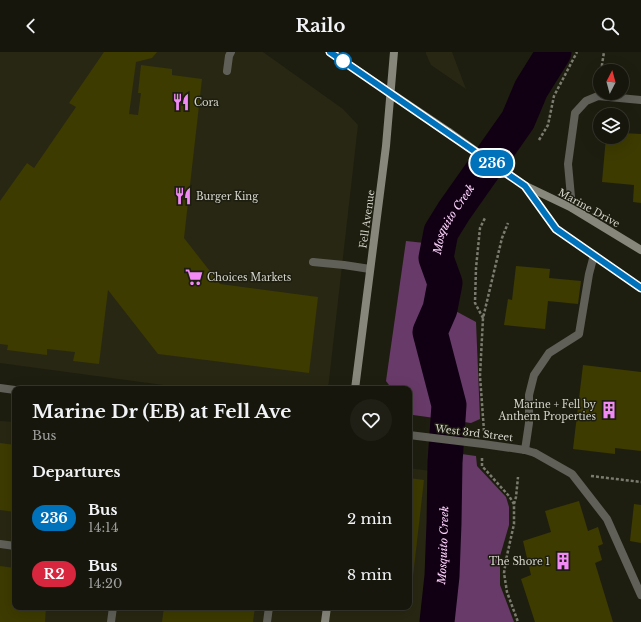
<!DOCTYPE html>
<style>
body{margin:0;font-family:"Libre Baskerville",serif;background:#1f1f15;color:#f1f3f6;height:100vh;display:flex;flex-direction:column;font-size:15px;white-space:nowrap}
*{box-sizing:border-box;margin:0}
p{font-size:13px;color:#9e9f9d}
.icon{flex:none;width:22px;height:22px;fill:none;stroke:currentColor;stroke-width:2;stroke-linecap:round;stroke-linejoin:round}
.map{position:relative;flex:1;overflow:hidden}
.side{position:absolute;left:12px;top:334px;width:400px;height:224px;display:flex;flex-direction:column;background:#16160c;border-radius:8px;box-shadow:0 4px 16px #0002,0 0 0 1px #35352d}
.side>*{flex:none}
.badge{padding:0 8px;border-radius:13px;font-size:14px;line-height:26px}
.needle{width:26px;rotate:6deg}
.controls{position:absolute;left:593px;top:12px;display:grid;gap:8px}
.controls a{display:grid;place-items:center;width:36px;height:36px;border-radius:50%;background:#16160c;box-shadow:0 4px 16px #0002,0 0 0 1px #35352d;font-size:20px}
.map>.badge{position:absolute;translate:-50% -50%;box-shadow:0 0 0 2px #fff}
h2{padding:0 20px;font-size:15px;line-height:36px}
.round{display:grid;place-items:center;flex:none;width:42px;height:42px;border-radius:21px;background:#1f1f15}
.summary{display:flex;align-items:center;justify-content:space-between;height:68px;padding:0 20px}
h1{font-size:19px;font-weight:700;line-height:30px}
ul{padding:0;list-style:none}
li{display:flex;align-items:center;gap:12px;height:56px;padding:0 20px}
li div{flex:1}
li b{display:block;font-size:15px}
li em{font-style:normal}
li .badge{min-width:44px;font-weight:700;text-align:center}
header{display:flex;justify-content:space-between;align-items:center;height:52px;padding:0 20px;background:#16160c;font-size:18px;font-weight:700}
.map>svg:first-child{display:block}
.built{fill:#282713}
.forest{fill:#683a69}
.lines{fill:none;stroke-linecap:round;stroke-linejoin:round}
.river{stroke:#110013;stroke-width:35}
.building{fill:#3d3b00}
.path{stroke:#7b7b70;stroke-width:2.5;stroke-dasharray:3 2;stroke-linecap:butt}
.lane{stroke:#606059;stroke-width:8}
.street{stroke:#606059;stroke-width:8}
.secondary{stroke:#87877c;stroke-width:8}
.secondary-bridge{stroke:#87877c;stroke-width:8}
.line-casing{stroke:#fff;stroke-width:9}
.line{stroke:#0072bc;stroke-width:6}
.stop-dot{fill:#fff;stroke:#0072bc;stroke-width:2}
.labels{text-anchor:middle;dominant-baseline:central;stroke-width:3;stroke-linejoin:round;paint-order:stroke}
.poi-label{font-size:10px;fill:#d4d4cb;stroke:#1e1e10;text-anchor:start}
.street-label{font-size:10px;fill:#d4d4cb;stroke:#1e1e10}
.water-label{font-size:11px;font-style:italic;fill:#fed2fd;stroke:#1e1e10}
</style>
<header><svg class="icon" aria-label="back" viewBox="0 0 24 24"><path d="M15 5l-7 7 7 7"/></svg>Railo<svg class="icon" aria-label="search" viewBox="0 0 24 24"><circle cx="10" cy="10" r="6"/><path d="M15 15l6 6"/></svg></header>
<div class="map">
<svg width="641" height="570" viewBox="0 0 641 570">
<rect width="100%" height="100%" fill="#1e1e10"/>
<path class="built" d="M0,0H263L343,57L358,73L328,337H193L0,311Z
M426,0H452L466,37L431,13L426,2Z
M0,369L15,370V555H409V416L431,419L424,543L426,570H0Z"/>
<path class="forest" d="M406,189L443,193L437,249L476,270L480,367L471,371L413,363L409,358V337H392L386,329Z
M432,398L476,404L477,414L506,445L509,455V473L500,504V533L505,546L514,570H430Z"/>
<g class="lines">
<path class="river" id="s1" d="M437,570L442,524L444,471L445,410L449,353L430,280L440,257L445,231L436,206L441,180L454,159L518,68L531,37L554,0"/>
</g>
<path class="building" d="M104,0H157L152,6L136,10L129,62L138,63L141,41H138L141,13L172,17V23L202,27L184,186L220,232L318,245L309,321L158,302L108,238L99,312L73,309L75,300L47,297V303L7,298L8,293L0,292V149L27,111L34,116L76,55L69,51Z
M622,81L641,82V151L633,150L634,133L602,130L606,85H622Z
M516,214L550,217L549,226L581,229L578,252L548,249L545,277L504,273L508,247L512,248Z
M583,313L641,320V399L615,396V402L573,397Z
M0,391L15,393V460L0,458Z
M409,426L424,428L412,533L409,532Z
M579,449L588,479L598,475L603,492L598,494L602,508L595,511L613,570H535L521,527L531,523L523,489L551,480L545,459Z
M634,452L641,453V491L630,489Z
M0,514L15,516V555H46L45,570H0Z
M164,555H255L253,570H162Z"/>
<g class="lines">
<path class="path" d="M601,19L604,0
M539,88L548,73L554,44L577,0
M483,266L475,251L476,216L480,176L485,166
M484,379L480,324L483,266L502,186L508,171
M482,406V414L509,444L514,452V472L506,508L504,521L507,540L518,570
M591,424L641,430
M514,452L516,445L518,425"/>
<path class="lane" d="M227,19L229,4L231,0
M313,210L344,213L370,217
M525,398L529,371V343L534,323L549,301L579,282L589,222L594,203
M535,401L572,422L607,467L641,543
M0,492L15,494
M111,570L113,555
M267,570L269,555"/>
<path class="street" d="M572,156L568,112L575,61L586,49L598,44L641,48
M0,336L15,338
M409,383L483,392L525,398L535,401"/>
<path class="secondary" d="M330,0L449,80
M525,134L556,177L641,236
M526,134L572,156L641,198
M355,337L386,94L394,0
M325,570L327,555"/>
<path class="secondary-bridge" d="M449,80L525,134"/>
</g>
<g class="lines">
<g class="line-casing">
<path id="line" d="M330,0L525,134L556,177L641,236"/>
</g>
<use href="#line" class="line"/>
</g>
<defs>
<g id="restaurant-bare" transform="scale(1.38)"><path d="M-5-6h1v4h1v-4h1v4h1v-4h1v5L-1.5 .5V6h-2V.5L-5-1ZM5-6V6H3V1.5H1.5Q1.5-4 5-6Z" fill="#f18af4" stroke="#1e1e10" stroke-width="2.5" paint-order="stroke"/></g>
<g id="supermarket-bare" transform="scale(1.38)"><path d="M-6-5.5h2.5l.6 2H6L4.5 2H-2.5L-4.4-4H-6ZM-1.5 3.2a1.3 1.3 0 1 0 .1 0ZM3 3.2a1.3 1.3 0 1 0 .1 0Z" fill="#f18af4" stroke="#1e1e10" stroke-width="2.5" paint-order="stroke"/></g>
<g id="building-bare" transform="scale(1.38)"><path d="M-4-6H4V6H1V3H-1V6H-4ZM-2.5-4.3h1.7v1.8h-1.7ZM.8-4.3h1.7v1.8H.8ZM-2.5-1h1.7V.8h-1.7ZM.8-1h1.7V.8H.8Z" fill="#f18af4" stroke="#1e1e10" stroke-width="2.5" paint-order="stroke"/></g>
</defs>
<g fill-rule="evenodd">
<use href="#restaurant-bare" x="181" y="50"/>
<use href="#restaurant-bare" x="183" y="144"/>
<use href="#supermarket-bare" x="194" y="225"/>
<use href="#building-bare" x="609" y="358"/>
<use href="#building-bare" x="563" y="509"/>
</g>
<circle class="stop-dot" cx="343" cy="9" r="8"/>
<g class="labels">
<g class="poi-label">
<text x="194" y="50">Cora</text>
<text x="196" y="144">Burger King</text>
<text x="207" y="225">Choices Markets</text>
<text x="596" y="352" text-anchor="end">Marine + Fell by<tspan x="596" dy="12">Anthem Properties</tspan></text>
<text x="550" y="509" text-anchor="end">The Shore 1</text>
</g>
<g class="street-label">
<text transform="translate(589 156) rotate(29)">Marine Drive</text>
<text transform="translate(367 167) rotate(-82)">Fell Avenue</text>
<text transform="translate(474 381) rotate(7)">West 3rd Street</text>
</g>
<g class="water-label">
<text stroke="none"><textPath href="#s1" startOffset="414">Mosquito Creek</textPath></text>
<text stroke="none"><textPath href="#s1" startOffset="77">Mosquito Creek</textPath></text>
</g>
</g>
</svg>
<div class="controls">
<a><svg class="needle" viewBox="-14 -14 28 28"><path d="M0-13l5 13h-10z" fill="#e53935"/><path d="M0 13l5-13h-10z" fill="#9e9f9d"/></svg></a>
<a><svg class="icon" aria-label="layers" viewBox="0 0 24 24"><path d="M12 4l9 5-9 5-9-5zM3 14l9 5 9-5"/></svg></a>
</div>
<b class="badge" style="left:492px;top:111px;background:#0072bc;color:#fff">236</b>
<section class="side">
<div class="summary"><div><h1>Marine Dr (EB) at Fell Ave</h1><p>Bus</p></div><a class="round"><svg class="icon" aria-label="heart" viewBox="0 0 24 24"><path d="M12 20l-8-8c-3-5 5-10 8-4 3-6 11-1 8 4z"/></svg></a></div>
<h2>Departures</h2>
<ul>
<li><span class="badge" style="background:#0072bc;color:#fff">236</span><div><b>Bus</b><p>14:14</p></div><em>2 min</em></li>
<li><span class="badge" style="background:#d7263d;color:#fff">R2</span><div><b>Bus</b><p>14:20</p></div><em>8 min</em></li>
</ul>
</section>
</div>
